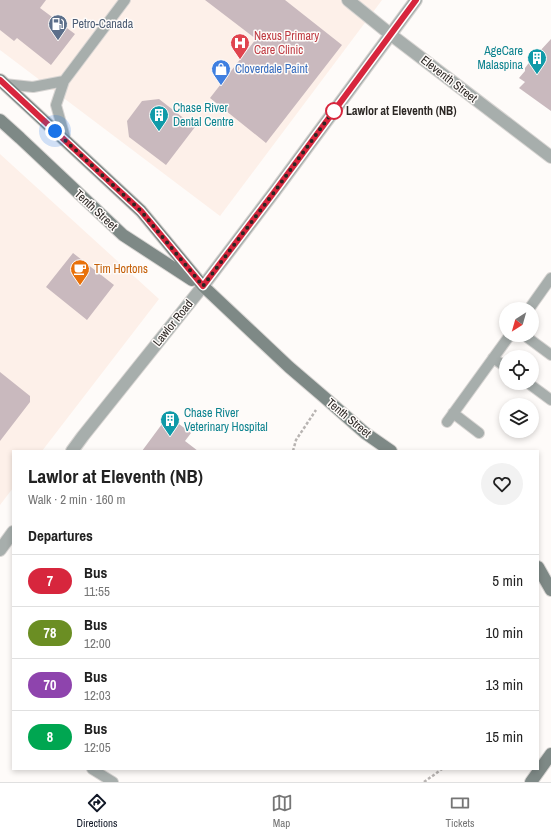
<!DOCTYPE html>
<meta charset="utf-8">
<style>
body{margin:0;font-family:"Archivo Narrow",sans-serif;background:#f2f2f2;color:#222;height:100vh;display:flex;flex-direction:column;font-size:15px;white-space:nowrap}
*{box-sizing:border-box;margin:0}
p{font-size:13px;color:#767676}
.icon{flex:none;width:22px;height:22px;fill:none;stroke:currentColor;stroke-width:2;stroke-linecap:round;stroke-linejoin:round}
.map{position:relative;flex:1;overflow:hidden}
.drawer{position:absolute;left:12px;top:450px;width:527px;height:320px;display:flex;flex-direction:column;background:#fff;border-radius:0px;box-shadow:0 2px 6px #0003}
.drawer>*{flex:none}
.badge{padding:0 8px;border-radius:13px;font-size:14px;line-height:26px}
.needle{width:26px;rotate:217deg}
.buttons{position:absolute;left:499px;top:302px;display:grid;gap:8px}
.buttons a{display:grid;place-items:center;width:40px;height:40px;border-radius:50%;background:#fff;box-shadow:0 2px 6px #0003;font-size:20px}
.you{position:absolute;width:20px;height:20px;margin:-10px;border:3px solid #fff;border-radius:50%;background:#1a73e8;box-shadow:0 0 0 6px #1a73e833}
.map>.badge{position:absolute;translate:-50% -50%;box-shadow:0 0 0 2px #fff}
h2{padding:0 16px;font-size:15px;line-height:36px}
.round{display:grid;place-items:center;flex:none;width:42px;height:42px;border-radius:21px;background:#f2f2f2}
.overview{display:flex;align-items:center;justify-content:space-between;height:68px;padding:0 16px}
h1{font-size:19px;font-weight:700;line-height:30px}
ul{padding:0;list-style:none}
li{display:flex;align-items:center;gap:12px;height:52px;padding:0 16px;border-top:1px solid #e0e0e0}
li div{flex:1}
li b{display:block;font-size:15px}
li em{font-style:normal}
li .badge{min-width:44px;font-weight:700;text-align:center}
.menu{display:flex;justify-content:space-around;align-items:center;height:56px;border-top:1px solid #e0e0e0;background:#fff;font-size:11px;color:#767676}
.menu a{display:grid;justify-items:center;gap:2px}
.menu .on{color:#111827}
.map>svg:first-child{display:block}
.built{fill:#fdf0e9}
.building{fill:#c9b9be}
.lines{fill:none;stroke-linecap:round;stroke-linejoin:round}
.lane-casing{stroke:#d8d5d3;stroke-width:12}
.street-casing{stroke:#d8d5d3;stroke-width:14}
.secondary-casing{stroke:#d8d5d3;stroke-width:14}
.path{stroke:#b8b4b2;stroke-width:2.5;stroke-dasharray:3 2;stroke-linecap:butt}
.lane{stroke:#a7aeac;stroke-width:10}
.street{stroke:#a7aeac;stroke-width:12}
.secondary{stroke:#7e8986;stroke-width:12}
.line-casing{stroke:#fff;stroke-width:9}
.line{stroke:#d7263d;stroke-width:6}
.walk{stroke:#2c2724;stroke-width:4;stroke-dasharray:0 7.2}
.stop-dot{fill:#fff;stroke:#d7263d;stroke-width:2}
.labels{text-anchor:middle;dominant-baseline:central;stroke-width:3;stroke-linejoin:round;paint-order:stroke}
.service-label{font-size:12px;fill:#4e5e75;stroke:#fefbf9;text-anchor:start}
.health-label{font-size:12px;fill:#be3a42;stroke:#fefbf9;text-anchor:start}
.culture-label{font-size:12px;fill:#0d838f;stroke:#fefbf9;text-anchor:start}
.shop-label{font-size:12px;fill:#366cbe;stroke:#fefbf9;text-anchor:start}
.street-label{font-size:12px;fill:#2c2724;stroke:#fefbf9}
.stop-label{font-size:12px;font-weight:bold;fill:#2c2724;stroke:#fefbf9;text-anchor:start}
.food-label{font-size:12px;fill:#c56008;stroke:#fefbf9;text-anchor:start}
</style>
<div class="map">
<svg width="551" height="782" viewBox="0 0 551 782">
<rect width="100%" height="100%" fill="#fefbf9"/>
<path class="built" d="M0,0H382L220,216L0,50Z
M0,154L159,299L42,451H13V488L0,505Z"/>
<path class="building" d="M0,0H46L40,8L75,34L51,65L17,38L14,41L0,30Z
M205,0H285L342,45L266,143L210,98L256,39Z
M551,39V111L519,88L525,82L519,78L525,71V68L528,64Z
M159,99L195,127L166,165L129,137L127,121L142,101Z
M73,253L114,285L87,320L46,287Z
M0,372L30,396V402L0,441Z
M162,424L173,433L179,424L191,433L185,441L198,451H142Z"/>
<g class="lines">
<g class="lane-casing">
<path id="lane" d="M4,84L33,87L64,81
M66,141L56,105L64,81L125,0
M529,309L551,278
M524,335L551,355
M493,358L506,367
M528,383L551,400
M453,413L479,433
M447,422L510,335
M92,769L113,782"/>
</g>
<g class="street-casing">
<path id="street" d="M348,0L390,34L551,157
M72,451L83,436L203,286L275,191L416,0
M0,550L13,532"/>
</g>
<g class="secondary-casing">
<path id="secondary" d="M0,80L141,211L203,286L289,367L324,397L365,433L391,451
M0,120L20,138L123,235L192,280
M538,567L551,590
M531,782L551,754"/>
</g>
<path class="path" d="M293,451L296,440L316,410
M424,782L442,769"/>
<use href="#lane" class="lane"/>
<use href="#street" class="street"/>
<use href="#secondary" class="secondary"/>
</g>
<g class="lines">
<g class="line-casing">
<path id="line" d="M0,80L141,211L203,286L275,191L416,0"/>
</g>
<use href="#line" class="line"/>
<path class="walk" d="M55,131L141,211L203,286L275,191L337,106L334,111"/>
</g>
<defs>
<g id="fuel-pin" transform="scale(1)"><path d="M0 17L-7.5 6A9.5 9.5 0 1 1 7.5 6Z" fill="#5c6f8a" stroke="#fefbf9"/><path d="M-5.5-6h7V0h2V4h1.3V-2.5L3-4.5l.8-.8L6-3V5H2.5V1h-1V6h-7ZM-4.2-4.7v3.2H.2V-4.7Z" fill="#fff"/></g>
<g id="hospital-pin" transform="scale(1)"><path d="M0 17L-7.5 6A9.5 9.5 0 1 1 7.5 6Z" fill="#e0444e" stroke="#fefbf9"/><path d="M-5-5h3v3.5h4V-5h3V5h-3V1.5h-4V5h-3Z" fill="#fff"/></g>
<g id="building-pin" transform="scale(1)"><path d="M0 17L-7.5 6A9.5 9.5 0 1 1 7.5 6Z" fill="#0f9aa8" stroke="#fefbf9"/><path d="M-4-6H4V6H1V3H-1V6H-4ZM-2.5-4.3h1.7v1.8h-1.7ZM.8-4.3h1.7v1.8H.8ZM-2.5-1h1.7V.8h-1.7ZM.8-1h1.7V.8H.8Z" fill="#fff"/></g>
<g id="shop-pin" transform="scale(1)"><path d="M0 17L-7.5 6A9.5 9.5 0 1 1 7.5 6Z" fill="#3f7fe0" stroke="#fefbf9"/><path d="M-5-2.5h2.3a2.7 3.5 0 0 1 5.4 0H5L5.5 6h-11ZM-1.5-2.5h3a1.5 2.3 0 0 0-3 0Z" fill="#fff"/></g>
<g id="cafe-pin" transform="scale(1)"><path d="M0 17L-7.5 6A9.5 9.5 0 1 1 7.5 6Z" fill="#e8710a" stroke="#fefbf9"/><path d="M-5.5-4.5H6V0H3Q3 3.5 0 3.5H-2.5Q-5.5 3.5-5.5 0ZM3-3.2v2h1.7v-2ZM-6 4.5H4V6H-6Z" fill="#fff"/></g>
</defs>
<g fill-rule="evenodd">
<use href="#fuel-pin" x="58" y="24"/>
<use href="#hospital-pin" x="240" y="43"/>
<use href="#building-pin" x="537" y="58"/>
<use href="#shop-pin" x="221" y="69"/>
<use href="#building-pin" x="159" y="115"/>
<use href="#cafe-pin" x="80" y="269"/>
<use href="#building-pin" x="170" y="420"/>
</g>
<circle class="stop-dot" cx="334" cy="111" r="8"/>
<g class="labels">
<g class="service-label">
<text x="72" y="24">Petro-Canada</text>
</g>
<g class="health-label">
<text x="254" y="36">Nexus Primary<tspan x="254" dy="14">Care Clinic</tspan></text>
</g>
<g class="culture-label">
<text x="523" y="51" text-anchor="end">AgeCare<tspan x="523" dy="14">Malaspina</tspan></text>
<text x="173" y="108">Chase River<tspan x="173" dy="14">Dental Centre</tspan></text>
<text x="184" y="413">Chase River<tspan x="184" dy="14">Veterinary Hospital</tspan></text>
</g>
<g class="shop-label">
<text x="235" y="69">Cloverdale Paint</text>
</g>
<g class="street-label">
<text transform="translate(449 79) rotate(38)">Eleventh Street</text>
<text transform="translate(96 210) rotate(43)">Tenth Street</text>
<text transform="translate(173 323) rotate(-51)">Lawlor Road</text>
<text transform="translate(349 418) rotate(40)">Tenth Street</text>
</g>
<g class="stop-label">
<text x="346" y="111">Lawlor at Eleventh (NB)</text>
</g>
<g class="food-label">
<text x="94" y="269">Tim Hortons</text>
</g>
</g>
</svg>
<div class="buttons">
<a><svg class="needle" viewBox="-14 -14 28 28"><path d="M0-13l5 13h-10z" fill="#e53935"/><path d="M0 13l5-13h-10z" fill="#767676"/></svg></a>
<a><svg class="icon" aria-label="locate" viewBox="0 0 24 24"><circle cx="12" cy="12" r="6"/><path d="M12 2v4M12 18v4M2 12h4M18 12h4"/></svg></a>
<a><svg class="icon" aria-label="layers" viewBox="0 0 24 24"><path d="M12 4l9 5-9 5-9-5zM3 14l9 5 9-5"/></svg></a>
</div>
<div class="you" style="left:55px;top:131px"></div>
<section class="drawer">
<div class="overview"><div><h1>Lawlor at Eleventh (NB)</h1><p>Walk · 2 min · 160 m</p></div><a class="round"><svg class="icon" aria-label="heart" viewBox="0 0 24 24"><path d="M12 20l-8-8c-3-5 5-10 8-4 3-6 11-1 8 4z"/></svg></a></div>
<h2>Departures</h2>
<ul>
<li><span class="badge" style="background:#d7263d;color:#fff">7</span><div><b>Bus</b><p>11:55</p></div><em>5 min</em></li>
<li><span class="badge" style="background:#6b8e23;color:#fff">78</span><div><b>Bus</b><p>12:00</p></div><em>10 min</em></li>
<li><span class="badge" style="background:#8e44ad;color:#fff">70</span><div><b>Bus</b><p>12:03</p></div><em>13 min</em></li>
<li><span class="badge" style="background:#00a651;color:#fff">8</span><div><b>Bus</b><p>12:05</p></div><em>15 min</em></li>
</ul>
</section>
</div>
<nav class="menu">
<a class="on"><svg class="icon" aria-label="directions" viewBox="0 0 24 24"><path d="M12 3l9 9-9 9-9-9zM9 14v-3h6M13 9l2 2-2 2"/></svg>Directions</a>
<a><svg class="icon" aria-label="map" viewBox="0 0 24 24"><path d="M3 6l6-2 6 2 6-2v14l-6 2-6-2-6 2zM9 4v14M15 6v14"/></svg>Map</a>
<a><svg class="icon" aria-label="tickets" viewBox="0 0 24 24"><path d="M3 7h18v10H3zM15 7v10"/></svg>Tickets</a>
</nav>
